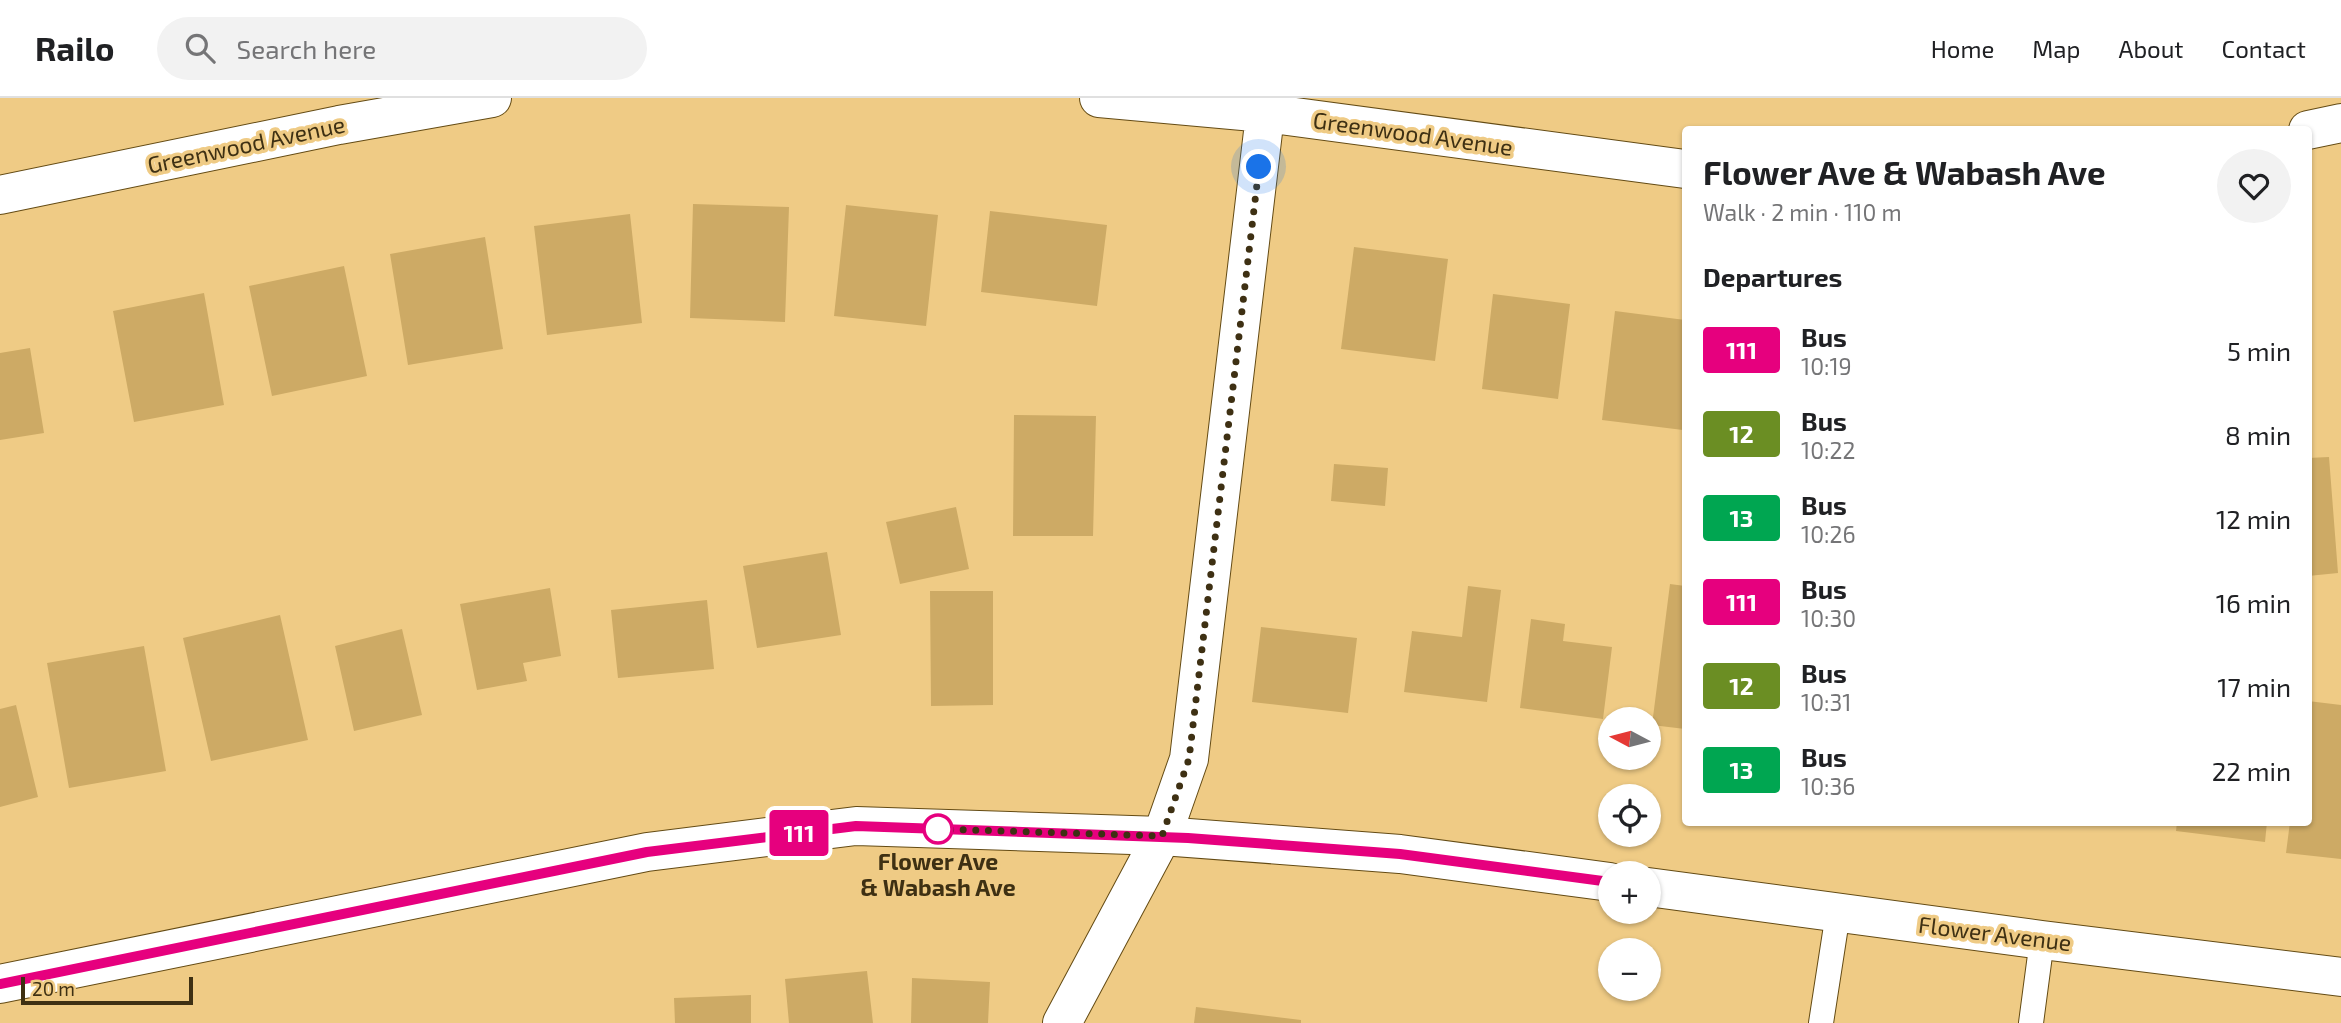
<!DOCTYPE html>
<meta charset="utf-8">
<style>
body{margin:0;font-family:"Exo 2",sans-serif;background:#f2f2f2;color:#202124;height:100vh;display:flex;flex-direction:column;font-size:26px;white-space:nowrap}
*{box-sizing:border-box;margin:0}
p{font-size:23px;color:#757577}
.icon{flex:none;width:38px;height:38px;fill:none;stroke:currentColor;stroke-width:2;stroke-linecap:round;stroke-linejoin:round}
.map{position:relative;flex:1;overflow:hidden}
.panel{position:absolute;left:1682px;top:28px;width:630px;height:700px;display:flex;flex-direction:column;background:#fff;border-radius:7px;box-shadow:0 2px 5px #0004}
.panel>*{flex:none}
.badge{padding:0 14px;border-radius:5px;font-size:24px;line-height:46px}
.needle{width:46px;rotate:277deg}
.controls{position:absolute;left:1598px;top:609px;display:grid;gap:14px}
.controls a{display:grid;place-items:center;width:63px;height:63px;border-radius:50%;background:#fff;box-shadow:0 2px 5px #0004;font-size:35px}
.scale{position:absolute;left:21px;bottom:18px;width:172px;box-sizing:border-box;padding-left:7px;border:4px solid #3e3013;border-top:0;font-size:19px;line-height:24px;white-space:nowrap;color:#3e3013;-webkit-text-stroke:5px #efcb85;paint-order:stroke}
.you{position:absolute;width:35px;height:35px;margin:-18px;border:5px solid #fff;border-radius:50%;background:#1a73e8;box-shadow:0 0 0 10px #1a73e833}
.map>.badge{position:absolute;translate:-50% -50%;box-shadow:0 0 0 4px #fff}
h2{padding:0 21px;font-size:26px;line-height:63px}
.round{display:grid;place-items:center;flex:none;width:74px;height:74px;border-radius:37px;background:#f2f2f2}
.summary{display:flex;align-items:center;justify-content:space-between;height:119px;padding:0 21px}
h1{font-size:33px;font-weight:700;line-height:52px}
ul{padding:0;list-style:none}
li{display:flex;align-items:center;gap:21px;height:84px;padding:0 21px}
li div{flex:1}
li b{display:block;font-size:26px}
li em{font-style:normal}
li .badge{min-width:77px;font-weight:700;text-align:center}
header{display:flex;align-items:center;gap:42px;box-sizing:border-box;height:98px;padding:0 35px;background:#fff;border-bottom:2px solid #e0e0e0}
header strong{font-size:33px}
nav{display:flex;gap:38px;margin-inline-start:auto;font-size:24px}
.search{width:490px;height:63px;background:#f2f2f2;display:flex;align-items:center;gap:18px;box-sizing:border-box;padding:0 24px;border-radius:38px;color:#757577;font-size:26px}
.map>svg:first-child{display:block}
.building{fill:#cdaa65}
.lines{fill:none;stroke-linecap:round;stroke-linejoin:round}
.lane-casing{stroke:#644b14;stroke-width:26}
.street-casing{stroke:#644b14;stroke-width:40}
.secondary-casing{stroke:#644b14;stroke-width:40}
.lane{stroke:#fff;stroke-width:24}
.street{stroke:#fff;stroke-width:38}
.secondary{stroke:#fff;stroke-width:38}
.line-casing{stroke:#fff;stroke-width:16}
.line{stroke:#e6007e;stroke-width:10}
.walk{stroke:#3e3013;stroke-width:7;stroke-dasharray:0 12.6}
.stop-dot{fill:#fff;stroke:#e6007e;stroke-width:3.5}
.labels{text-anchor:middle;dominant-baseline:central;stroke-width:7;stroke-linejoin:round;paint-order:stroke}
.street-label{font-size:23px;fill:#3e3013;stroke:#efcb85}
.stop-label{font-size:23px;font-weight:bold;fill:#3e3013;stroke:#efcb85}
</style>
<header>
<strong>Railo</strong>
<div class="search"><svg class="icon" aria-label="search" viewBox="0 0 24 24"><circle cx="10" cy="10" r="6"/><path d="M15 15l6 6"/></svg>Search here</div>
<nav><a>Home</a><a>Map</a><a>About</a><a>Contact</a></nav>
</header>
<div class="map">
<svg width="2341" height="925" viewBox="0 0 2341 925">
<rect width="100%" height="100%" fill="#efcb85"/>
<path class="building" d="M693,106L789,109L785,224L690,220Z
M846,107L938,117L926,228L834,218Z
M990,113L1107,127L1097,208L981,194Z
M630,116L642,225L547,237L534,128Z
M485,139L503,251L408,267L390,156Z
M1354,149L1448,161L1435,263L1341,251Z
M344,168L367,278L272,298L249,188Z
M204,195L224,307L134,324L113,213Z
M1493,196L1570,206L1558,301L1482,291Z
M1615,213L1685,222V311L1683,332L1602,322Z
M30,250L44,335L0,342V255Z
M1014,317L1096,318L1093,438H1013Z
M2329,359L2338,475L2308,478V360Z
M1334,366L1388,370L1385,408L1331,403Z
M956,409L969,471L900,486L886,424Z
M827,454L841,537L757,550L743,468Z
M1670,486L1685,488V631L1652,627Z
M1468,488L1501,492L1487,604L1404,594L1412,533L1462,539Z
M550,490L561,558L523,565L527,583L477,592L460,506Z
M930,493H993V607L931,608Z
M707,502L714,571L618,580L611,512Z
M280,517L308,642L211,663L183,540Z
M1531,521L1565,526L1563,543L1612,549L1603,621L1520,610Z
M1261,529L1357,540L1348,615L1252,604Z
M402,531L422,617L354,633L335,548Z
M144,548L166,673L69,690L47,565Z
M2308,603L2341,607V761L2286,755L2290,724H2308Z
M16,607L38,699L0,709V611Z
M2177,724H2267L2265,744L2176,733Z
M867,873L873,925H789L785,881Z
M912,880L990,884L988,925H911Z
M751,897V925H675L674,900Z
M1196,909L1301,922V925H1194Z"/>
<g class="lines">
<g class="lane-casing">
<path id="lane" d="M1821,925L1838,815
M2031,925L2042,842"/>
</g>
<g class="street-casing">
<path id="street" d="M1099,0L1265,15L1685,71
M2308,32L2341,25
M0,97L339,27L492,0
M1062,925L1162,738L1189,661L1267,0"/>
</g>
<g class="secondary-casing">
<path id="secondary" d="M1648,789L2042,842L2341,879
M0,886L647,754L856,728L1162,738L1400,756L1610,784"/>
</g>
<use href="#lane" class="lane"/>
<use href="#street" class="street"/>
<use href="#secondary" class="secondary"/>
</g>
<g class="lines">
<g class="line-casing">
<path id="line" d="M0,886L647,754L856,728L1188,740L1400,756L1610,784"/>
</g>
<use href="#line" class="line"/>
<path class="walk" d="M938,731L1162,738L1189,661L1259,69"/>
</g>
<circle class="stop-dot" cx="938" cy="731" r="14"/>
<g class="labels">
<g class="street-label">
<text transform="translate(1413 35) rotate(8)">Greenwood Avenue</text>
<text transform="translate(246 46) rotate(-12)">Greenwood Avenue</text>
<text transform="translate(1995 835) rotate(7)">Flower Avenue</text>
</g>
<g class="stop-label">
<text x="938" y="763">Flower Ave<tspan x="938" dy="26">&amp; Wabash Ave</tspan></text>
</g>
</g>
</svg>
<div class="controls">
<a><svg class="needle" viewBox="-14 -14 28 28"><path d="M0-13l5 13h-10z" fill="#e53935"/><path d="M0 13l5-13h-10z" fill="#757577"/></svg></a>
<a><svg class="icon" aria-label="locate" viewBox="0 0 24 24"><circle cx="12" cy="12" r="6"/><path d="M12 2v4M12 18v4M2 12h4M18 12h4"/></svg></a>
<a>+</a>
<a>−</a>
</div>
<div class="scale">20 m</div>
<div class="you" style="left:1259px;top:69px"></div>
<b class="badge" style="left:799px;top:735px;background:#e6007e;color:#fff">111</b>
<section class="panel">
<div class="summary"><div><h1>Flower Ave &amp; Wabash Ave</h1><p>Walk · 2 min · 110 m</p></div><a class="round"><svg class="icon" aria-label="heart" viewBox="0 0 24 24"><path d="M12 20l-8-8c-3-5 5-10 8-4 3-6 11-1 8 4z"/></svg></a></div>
<h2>Departures</h2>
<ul>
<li><span class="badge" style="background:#e6007e;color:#fff">111</span><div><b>Bus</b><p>10:19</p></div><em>5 min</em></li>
<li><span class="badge" style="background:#6b8e23;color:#fff">12</span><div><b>Bus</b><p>10:22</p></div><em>8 min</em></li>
<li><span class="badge" style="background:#00a651;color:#fff">13</span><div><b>Bus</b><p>10:26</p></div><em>12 min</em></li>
<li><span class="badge" style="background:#e6007e;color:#fff">111</span><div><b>Bus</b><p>10:30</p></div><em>16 min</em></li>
<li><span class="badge" style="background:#6b8e23;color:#fff">12</span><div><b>Bus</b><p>10:31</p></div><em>17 min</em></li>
<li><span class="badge" style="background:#00a651;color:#fff">13</span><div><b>Bus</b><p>10:36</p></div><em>22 min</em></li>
</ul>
</section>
</div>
